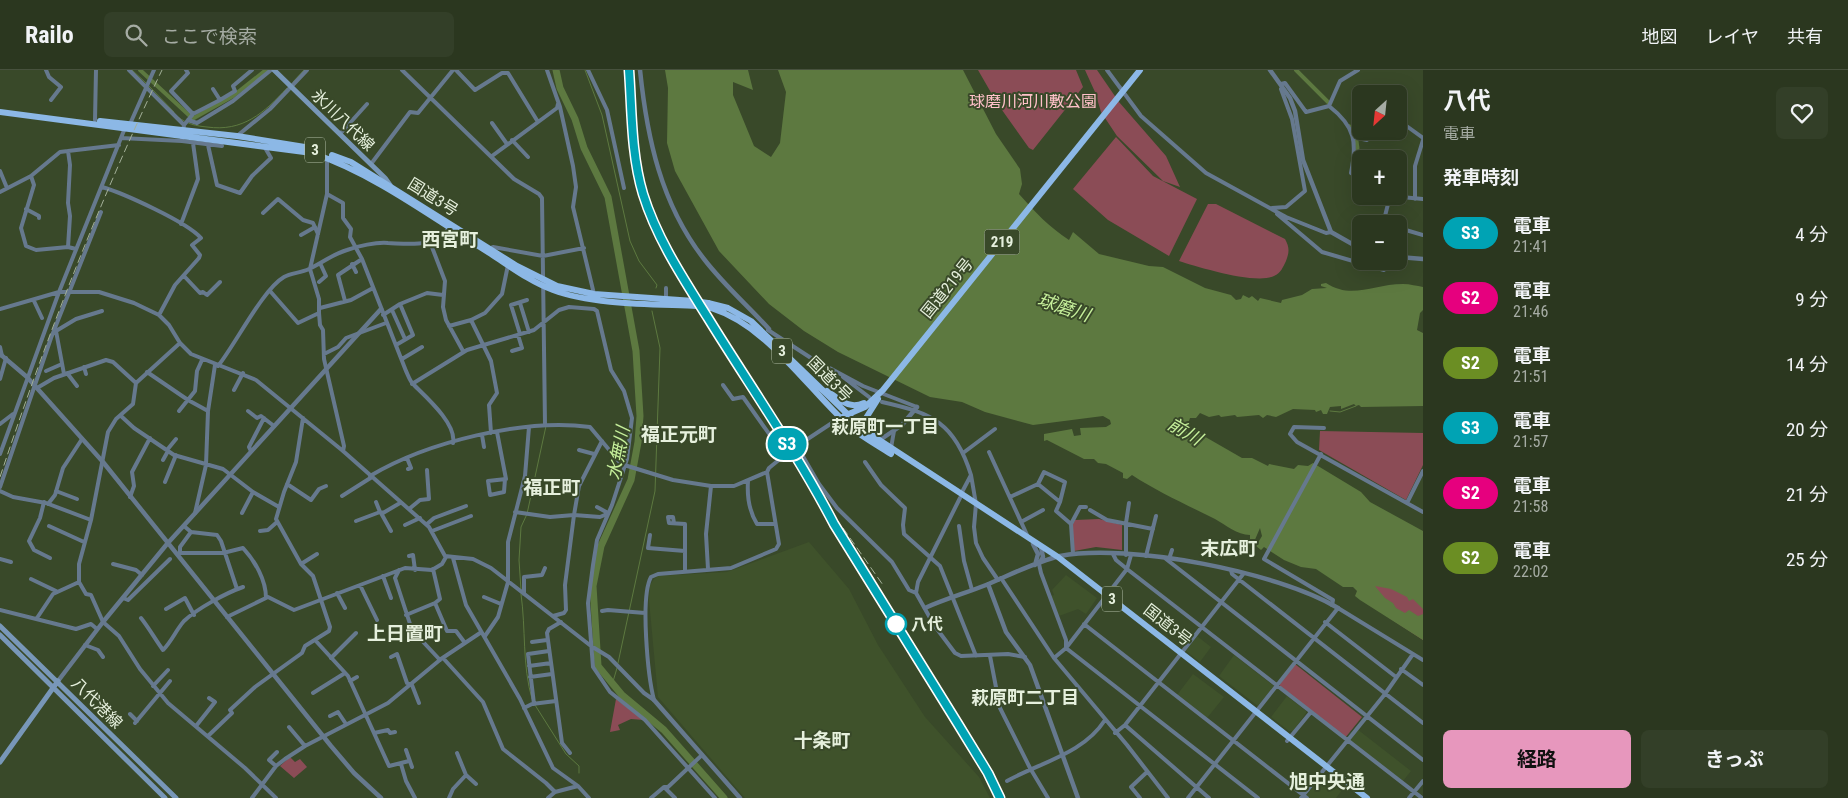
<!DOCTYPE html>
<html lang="ja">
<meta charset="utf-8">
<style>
body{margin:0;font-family:"Roboto Condensed","Noto Sans JP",sans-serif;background:#333f28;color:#f1f3f6;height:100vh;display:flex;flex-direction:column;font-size:19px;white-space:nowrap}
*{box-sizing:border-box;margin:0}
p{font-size:16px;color:#a6aca4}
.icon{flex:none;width:28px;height:28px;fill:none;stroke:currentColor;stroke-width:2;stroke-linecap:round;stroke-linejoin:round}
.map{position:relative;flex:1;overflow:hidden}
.details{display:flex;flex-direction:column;background:#2b371f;width:425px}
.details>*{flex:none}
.badge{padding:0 10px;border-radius:16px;font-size:18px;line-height:32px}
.needle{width:32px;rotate:207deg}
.controls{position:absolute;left:1352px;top:15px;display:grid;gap:10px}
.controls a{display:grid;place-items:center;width:55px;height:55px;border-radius:8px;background:#2b371f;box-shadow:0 5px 20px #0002,0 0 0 1px #47513d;font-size:25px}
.map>.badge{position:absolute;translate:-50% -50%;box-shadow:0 0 0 2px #fff}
h2{padding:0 20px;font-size:19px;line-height:45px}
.round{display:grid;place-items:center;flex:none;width:52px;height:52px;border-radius:8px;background:#333f28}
.overview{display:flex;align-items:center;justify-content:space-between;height:85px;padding:0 20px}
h1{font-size:24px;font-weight:700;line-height:38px}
.action{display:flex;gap:10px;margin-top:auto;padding:10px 20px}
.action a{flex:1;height:58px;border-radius:8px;background:#e797bd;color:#111;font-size:20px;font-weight:700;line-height:58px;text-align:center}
.action a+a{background:#333f28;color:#f1f3f6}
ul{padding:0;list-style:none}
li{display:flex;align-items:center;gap:15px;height:65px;padding:0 20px}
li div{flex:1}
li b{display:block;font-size:19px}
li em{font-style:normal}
li .badge{min-width:55px;font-weight:700;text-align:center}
header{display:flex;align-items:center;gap:30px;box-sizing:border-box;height:70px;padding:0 25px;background:#2b371f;border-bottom:1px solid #47513d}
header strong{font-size:24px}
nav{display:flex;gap:28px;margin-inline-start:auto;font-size:18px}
.search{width:350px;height:45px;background:#333f28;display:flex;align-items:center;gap:12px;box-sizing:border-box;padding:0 18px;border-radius:8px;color:#a6aca4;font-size:19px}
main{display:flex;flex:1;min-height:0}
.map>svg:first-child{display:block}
.built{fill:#3f522b}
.green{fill:#8b4c56}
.water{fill:#5d7940}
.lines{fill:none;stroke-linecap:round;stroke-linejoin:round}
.stream{stroke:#5d7940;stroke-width:1}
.canal{stroke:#5d7940;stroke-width:4}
.river{stroke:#5d7940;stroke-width:7}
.minor{stroke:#66798e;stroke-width:4}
.tertiary{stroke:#66798e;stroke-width:4.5}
.secondary{stroke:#7897b8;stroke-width:5}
.trunk{stroke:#8cb8e6;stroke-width:6}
.rail{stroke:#a3b098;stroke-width:1;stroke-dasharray:8 4;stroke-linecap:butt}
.trunk-bridge{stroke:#8cb8e6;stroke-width:6}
.line-casing{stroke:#fff;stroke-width:11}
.line{stroke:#00a3b4;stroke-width:8}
.stop-dot{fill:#fff;stroke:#00a3b4;stroke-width:2.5}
.labels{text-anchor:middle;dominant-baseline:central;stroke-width:4;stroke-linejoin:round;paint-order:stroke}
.shield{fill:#394929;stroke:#b2bea7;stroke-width:1}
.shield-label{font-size:15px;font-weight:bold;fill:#e6f0dd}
.park-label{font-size:16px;fill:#ffc1c9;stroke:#394929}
.street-label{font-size:16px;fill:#e6f0dd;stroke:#394929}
.stop-label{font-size:16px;font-weight:bold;fill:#e6f0dd;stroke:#394929;text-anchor:start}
.water-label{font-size:18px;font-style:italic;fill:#c6f09b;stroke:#394929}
.neighbourhood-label{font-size:18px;font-weight:bold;fill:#e6f0dd;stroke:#394929}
.quarter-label{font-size:19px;font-weight:bold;fill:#e6f0dd;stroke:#394929}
</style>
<header>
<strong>Railo</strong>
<div class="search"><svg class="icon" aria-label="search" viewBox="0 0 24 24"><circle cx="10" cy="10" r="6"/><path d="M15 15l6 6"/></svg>ここで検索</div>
<nav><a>地図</a><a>レイヤ</a><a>共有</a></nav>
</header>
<main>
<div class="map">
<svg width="1423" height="728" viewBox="0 0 1423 728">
<rect width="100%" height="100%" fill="#394929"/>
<path class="built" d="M809,472L849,519L878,575L925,647L979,707L990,728H745L658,627L649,530L650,515L654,509L658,506L727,502Z
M1066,505L1097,528L1086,544L1078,539L1059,546L1051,526L1054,525L1052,520Z
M1197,566L1211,577L1200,592L1186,581Z
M1234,585L1274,616L1258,636L1219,606Z
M1193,604L1224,627L1207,648L1177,625Z
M1287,626L1306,641V643L1293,661H1289L1271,647Z
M1357,659L1411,701L1403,711L1350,671Z
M1322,705L1342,720L1336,728H1310L1306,726Z"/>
<path class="green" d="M978,0H1076L1083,17L1033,80L1029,78L997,33Z
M1085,0H1097L1119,32L1166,86L1180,117L1163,111L1117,66L1101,42L1095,22Z
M1116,67L1153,106L1197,129L1169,186L1108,150L1073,119Z
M1208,134H1216L1285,169C1290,178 1289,183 1286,191C1283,197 1281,203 1274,206C1256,215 1198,197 1179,191Z
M1320,361L1423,363V395L1406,430L1319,380Z
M1099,449L1122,455V480L1096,477L1074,481L1072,455L1075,450Z
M1358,500L1423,526V570L1371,536L1369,522Z
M1295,594L1362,647L1345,668L1279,615Z
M616,629L644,650L631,649L618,655L620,660L610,662Z
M290,687L295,692L300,689L307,697L294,708L280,696Z"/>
<path class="water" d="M665,0H748L753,20L733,12V25L754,76L771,87L780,73L786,22L778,0H963L996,64L1020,99L1022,114L1019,124C1035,142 1049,157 1069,170L1073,162L1099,184L1149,196L1163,197L1205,218L1231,225L1236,230L1241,229L1243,225L1249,228L1252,226L1258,231L1260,228L1281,233L1282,230L1302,225L1312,219L1327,218L1321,216V214L1326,213C1352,230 1373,214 1403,214C1410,214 1417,216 1423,217V240L1420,243L1417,260L1423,263V336L1361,337L1359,335L1356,336L1354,334L1341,339V336L1330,337L1327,344H1323L1321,340L1316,342L1315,340L1293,339L1276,347L1267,345L1263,348L1259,345L1237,347L1235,345L1221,347L1219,345L1209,347L1200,343L1196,348H1190L1189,351L1184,352V359L1188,362L1195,361L1242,388H1252L1268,396L1269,394L1294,399L1298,395L1308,396L1313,393L1361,422L1370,432L1423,461V539L1413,529L1409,531L1407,527L1391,519L1375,516L1385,528L1393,533L1396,538L1405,543L1409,540L1418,546L1423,544V570L1360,530L1355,526L1357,521L1353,517H1343L1316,499L1301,497L1284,490L1264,477L1261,480L1256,476L1262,466L1260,458L1254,472L1250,470V465C1237,465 1226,455 1215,449C1187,435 1158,422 1132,405L1127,409L1123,408V403L1106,394L1098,393L1094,389H1084L1047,370L1044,371V364L1072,359L1074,366L1081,365L1080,358L1106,357L1111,354L1110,350L1103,346L1033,355L985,342L962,332L930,327L838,282L804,261L769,234L719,181L675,101L667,73L668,18Z"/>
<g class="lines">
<path class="stream" d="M132,0L146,13
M585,0L602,45L630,171L639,191L657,215L656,218
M293,12L304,0
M149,16L174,42
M178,47C187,54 196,56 207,57C243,62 264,43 287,18
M1330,341L1340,342L1356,336
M521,520L519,490L521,457L527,444L546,356
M521,524C526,559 522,595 532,629
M618,593L655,421L660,278L652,241
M612,615L617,598
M535,635L566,684L579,696V703"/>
<path class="canal" d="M140,0L192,48H194L233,26L266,0
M1296,0L1329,33
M1349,56C1360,70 1359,84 1353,100L1356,105"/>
<path class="river" d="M556,0L560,18L575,49L584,78L608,127L636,281L640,346L638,372L631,410L601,476L593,516L598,596L622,625L664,660L724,728"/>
<path class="minor" d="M46,0L49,7L61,17L51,30
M402,0L514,109L539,124L542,128L545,354
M456,0L475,20L502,3H508L538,52
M547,0L560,37L573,96L576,117L573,137L594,224
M588,0L607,40L624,118
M1107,0L1141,46L1206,103L1286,147L1326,163L1331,162
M1281,14L1285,13L1306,42L1329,36C1356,57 1357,73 1351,103L1361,109
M220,30L235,21L233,16L252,0
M1329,36L1340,11L1358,0
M193,44L220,30L213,19
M95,50L96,0
M188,50L197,53L233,31L271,0
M1401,52L1423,68
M492,53L507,74
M130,54L154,0
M184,55L193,44L171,21L188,3L186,0
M340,64L367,34
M237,66L270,39L307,0
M1353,67L1367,70L1375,61
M121,68L182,71L184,55L129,0
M512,70L528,87
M182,71L222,76
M208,75L217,115L240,123L252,106L271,88L264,76
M492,86L557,38L558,34
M327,89V124L310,199L319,229V243L320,255L323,260L324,289L344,376L343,381
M371,94L410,42L418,43L453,0
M0,101L7,118
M31,106L34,115L21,158L26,176L36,180L68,177
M102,117C123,123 187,152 201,168L192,175L200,185L199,188L175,215L159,245
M0,122L31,106L60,82L68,81
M327,124L343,133V148L351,159L350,167L362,189L406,301C408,305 410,312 414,315C426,327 457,354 453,373
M1415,129V96L1423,70
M1272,138L1286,137L1305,121L1292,49L1281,19
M26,139L39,146V148
M263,143L278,129L303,150L313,153L318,164
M1277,144L1322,182L1384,200
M181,154L198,109L193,73
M1383,154L1390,126L1423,129
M1399,158L1423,165
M301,165L315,157
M430,172L445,211L443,237L446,250L463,281
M491,178L493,177L543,186L584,178
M76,179L68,177L70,146L68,133L70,95L68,81L119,75
M352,194L356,202
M184,206L200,223L203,222L207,225L220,212
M319,212L326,206L320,193
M270,221L298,253L319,243
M666,229V218
M34,231L42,248
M345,231L338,205L362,189
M520,233L529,262
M400,234L427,223L443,225
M320,238L351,230L373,218
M0,239L59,222H99L134,233L159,245L169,255L180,273L191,284L256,310L343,381L429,457L445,486L473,489L491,498L591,576L609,587L644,623L654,630
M392,240L405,269
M383,245L400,234L413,265L396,275
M471,250L485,243L502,224L508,195
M449,256L471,250L491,291L497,323L489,335L491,363
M768,260L811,288L863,316L917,337
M520,264L511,235L527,230
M180,273L136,313L133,334L116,349L108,362L91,450L79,494V512L86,524L91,525L103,552L119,566L140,599L168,633L245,698L276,728
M0,277L2,286
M512,281L522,278L518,265
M324,284L338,277L346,268L386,253
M402,289L422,277
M218,296C235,275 263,219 284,207C291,203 301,203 309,199C322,193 333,184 347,180C358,176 376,172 388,173C412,174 434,178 450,157
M84,297L86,304
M46,301L62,294
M147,302L188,330L208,341
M67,303L77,316
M64,304L56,261L76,249L102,241
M843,307L869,327
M0,309L6,288
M412,314L467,280L534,260L559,240L569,237L594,239L597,241L611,300L624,321L632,348L627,389L612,435L597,470L593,495L588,533L593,597L610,622L645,650L715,728
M723,315L733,329L743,327L784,385
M37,318L54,308L106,290L113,292L136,313
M234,320L243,303
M882,332C932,343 955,353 971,405L961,424
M179,341L195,321L197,301L202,290
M248,341L257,348L261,346L274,356
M121,346L134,358L174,385L223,399L253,422L279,437
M0,354L13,344
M1324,358L1294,357L1290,364L1297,372L1423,442
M497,362L506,409L488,411L490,425L504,422L505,409
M482,365L484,377
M602,371L579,416L574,445L600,447L607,444
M797,376L819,414L837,438L892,492L909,520L916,523L934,555L955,583L961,586L1008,584L1025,587
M891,378L894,361
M167,380L176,369
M579,380L594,384
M251,381L249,377L264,348
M989,382L1028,467
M963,383L995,359
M0,384L59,222L125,58
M1321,384L1264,489L1333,530L1332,535
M407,388L411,398L408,399
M163,390L168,381
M865,392L881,415L905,438L903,455L904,464L940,496L976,586
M971,405L976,434L974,457L976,473L983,488L998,510
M370,406C427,372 524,348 590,357L621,394L673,410L711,416H734L767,402
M748,411C747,426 749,441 757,454H775
M165,412L176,385
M287,414L311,430L319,419L326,416
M1038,414L1044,402L1065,412L1060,432
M0,417L51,268L101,142
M0,421L13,427L46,433L91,450
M56,421L77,429
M342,426L372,407
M130,427L134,416L132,402L150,368
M1010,427L1038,414L1060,432L1056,441L1071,454L1073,484
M44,432L40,448L29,471L34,480L50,488
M376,432L380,442
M1407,433L1423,401
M48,434L55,425L63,398L82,369
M597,437L608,443
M409,439L420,430L429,429L427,400
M1090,440L1107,450L1153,459
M515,442L550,447L574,445L565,515L566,540L564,543L553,546
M195,443L206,395L208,341L215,295
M242,443L253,422
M381,443L391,461
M356,451L380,442L383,443L400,433
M1021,452L1043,440
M674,453L673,447H668L669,453L685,454V502
M427,454L434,448L466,436
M1071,454L1080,437H1086
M405,455L420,448
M49,456L84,472
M184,456L191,462L180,477V483H223L243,478C255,491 266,510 266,528
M959,456L964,491L972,520
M260,461L268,460L277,452
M432,461L471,446
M191,462L217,465L221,471L237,519
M650,465L648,478L685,481
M1113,484L1116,490L1127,499L1422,728
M1126,485V453L1129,433
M409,486L413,485L415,500
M1146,486L1156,446
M453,488L466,535L520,629L553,698L578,716L589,728
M0,489L11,492
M1166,489L1423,690
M1169,489L1172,480
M113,494L136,500L142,505
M301,494L317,484
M1039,494L1041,503L1066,570V578
M433,499L440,529L435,533L447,561H456L465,573
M708,499L706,464L711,416
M399,500L395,508L412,560L440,590
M1231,500L1232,504L1423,653
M383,506L391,528
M1001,508L1054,588L1127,675L1168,728
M31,509L56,521
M360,515L377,550
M337,523L345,538
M916,523L918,512L960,428
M524,524V507L542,505L545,498
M484,527L501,534
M123,528L128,530L170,489
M166,539L185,528L194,545
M0,540L76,559L91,554L97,559
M602,541L608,540L645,543
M406,545L435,533
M227,547L268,527L294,540L405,498L432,500L442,494L446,487
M37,548L53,524L79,512
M141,548C149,558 155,569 163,580C172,571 176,560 184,551C198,538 226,523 243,517
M561,552L549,559L547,563L562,673L570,683
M1325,552L1396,607
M1084,554L1307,728
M485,566L498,547L508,512V472L525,406L529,357
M315,570L348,606L389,696L409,691
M532,572L547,570
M85,575L98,580L103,587
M1066,578L1258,728
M990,586L1000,638L1030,698L1048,728
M391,587L397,584L407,613L412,615L419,633
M331,588L356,563
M443,588L483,632L503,679L546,713L555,722
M1054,588L1066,578L1127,499L1131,485
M529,596L551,593
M1401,599L1423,615
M530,607L552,604
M350,611L357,607
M153,616L168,600
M313,623L345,603
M654,630C648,607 640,527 651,507L658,504L731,498L776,479L779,474L767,402L769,398L791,380L841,347
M534,634L528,584L549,581
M524,638L532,634L556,631
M130,644L137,651
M330,646L338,642L346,654
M135,653L170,611
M1125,655L1209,728
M196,656L215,632L209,628
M289,657L305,676
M374,663L388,660L390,663L395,662
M1115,663L1125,655L1244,503
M208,666L232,643L230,640L255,617L302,583L305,576L329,561L330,557L313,506L301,494L276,449L284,422L296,392L303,348
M1287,671L1311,642
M406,680L412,697
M457,683L466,705L476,714
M401,694L406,711L415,728
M276,696L269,690L277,682
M1007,711C1041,692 1083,684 1105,650
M664,717L675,728
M252,728L276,696L285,689L305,676L388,633L441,589L480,563
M449,728L453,719L466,705
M548,728L555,722L578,716
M651,728L664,717H668L702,685
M1140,728L1131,717L1147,702
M1188,728L1338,538L1423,590
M1301,728L1385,624L1413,584
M1409,728L1423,711"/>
<path class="tertiary" d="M640,0C647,68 661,134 704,189C723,214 747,235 769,259
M1270,0L1290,28L1295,41L1303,90L1331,162L1361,179
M1399,187L1423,189
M0,284L27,307L103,392L331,676L354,703L381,728
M877,372L902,355L917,337
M1033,474L1038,484L1035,495
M1039,494L1043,487L1041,477
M988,514L1006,562L1030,595L1078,728
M925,538C945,529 966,523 986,515C1010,505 1035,492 1060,486C1129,473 1278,502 1338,538
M58,611L103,552L167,474L381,239
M654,630L740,728"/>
<path class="secondary" d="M274,0L385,108L390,115
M0,556L176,728
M0,565L165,728
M0,692L58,611"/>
<path class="trunk" d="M0,42L312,83C375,104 434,149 491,184C511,197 531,212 553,220C592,235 655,234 697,236
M100,51L237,66L311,78
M332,85L351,92L517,196L557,216L594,224L694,231
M708,233L728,238L751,251L864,360L1058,487L1367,728
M711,238C768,256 806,317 849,356C862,367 877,375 891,384
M827,321C840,329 848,340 864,333
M844,346L865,337L883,320L1140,0
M875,366L866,348L878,329"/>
<path class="rail" d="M629,0C632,41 631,84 643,124C657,167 682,206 706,244C749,314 796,382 834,454L988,703L1000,728
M0,407C46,268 99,132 162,0
M843,458L883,515"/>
<path class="trunk-bridge" d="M694,231L708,233
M697,236L711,238"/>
</g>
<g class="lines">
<g class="line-casing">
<path id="line" d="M629,0C632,41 631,84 643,124C657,169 683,208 708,248C750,316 797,383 834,454L958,654L988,703L1000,728"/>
</g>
<use href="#line" class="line"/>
</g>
<circle class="stop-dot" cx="896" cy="554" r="10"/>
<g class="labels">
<g class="shield">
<rect x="305" y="67.5" width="20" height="25" rx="4"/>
<rect x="984.5" y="159.5" width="35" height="25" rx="4"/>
<rect x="772" y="268.5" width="20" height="25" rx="4"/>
<rect x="1102" y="516.5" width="20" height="25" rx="4"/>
</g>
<g class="shield-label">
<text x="315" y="80">3</text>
<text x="1002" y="172">219</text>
<text x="782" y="281">3</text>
<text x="1112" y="529">3</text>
</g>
<g class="park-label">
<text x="1033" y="31">球磨川河川敷公園</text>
</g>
<g class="street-label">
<text transform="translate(343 50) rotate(44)">氷川八代線</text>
<text transform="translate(433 127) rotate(32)">国道3号</text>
<text transform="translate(947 218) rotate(-51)">国道219号</text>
<text transform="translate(830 309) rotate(45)">国道3号</text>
<text transform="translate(1168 555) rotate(38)">国道3号</text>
<text transform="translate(97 633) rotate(45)">八代港線</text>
</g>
<g class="stop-label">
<text x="911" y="554">八代</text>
</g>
<g class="water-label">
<text transform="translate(1064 237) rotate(18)">球磨川</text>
<text transform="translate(1185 361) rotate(30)">前川</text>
<text transform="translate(618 383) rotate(-79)">水無川</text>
</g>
<g class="neighbourhood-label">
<text x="885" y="356">萩原町一丁目</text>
<text x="1025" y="627">萩原町二丁目</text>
</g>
<g class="quarter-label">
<text x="450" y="169">西宮町</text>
<text x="679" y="364">福正元町</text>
<text x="552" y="417">福正町</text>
<text x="1229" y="478">末広町</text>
<text x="405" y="563">上日置町</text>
<text x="822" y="670">十条町</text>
<text x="1327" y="711">旭中央通</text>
</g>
</g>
</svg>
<div class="controls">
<a><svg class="needle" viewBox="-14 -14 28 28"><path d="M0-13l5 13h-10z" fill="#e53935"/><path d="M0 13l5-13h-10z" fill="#a6aca4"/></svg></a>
<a>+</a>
<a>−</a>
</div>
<b class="badge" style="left:787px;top:374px;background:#00a3b4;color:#fff">S3</b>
</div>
<section class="details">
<div class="overview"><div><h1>八代</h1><p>電車</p></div><a class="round"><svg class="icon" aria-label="heart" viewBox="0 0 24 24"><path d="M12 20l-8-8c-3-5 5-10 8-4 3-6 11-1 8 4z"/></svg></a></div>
<h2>発車時刻</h2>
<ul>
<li><span class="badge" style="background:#00a3b4;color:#fff">S3</span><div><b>電車</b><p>21:41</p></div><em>4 分</em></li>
<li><span class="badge" style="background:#e6007e;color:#fff">S2</span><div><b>電車</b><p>21:46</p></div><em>9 分</em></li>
<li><span class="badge" style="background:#6b8e23;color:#fff">S2</span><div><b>電車</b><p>21:51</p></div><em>14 分</em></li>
<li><span class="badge" style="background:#00a3b4;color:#fff">S3</span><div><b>電車</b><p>21:57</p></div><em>20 分</em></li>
<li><span class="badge" style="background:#e6007e;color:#fff">S2</span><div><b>電車</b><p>21:58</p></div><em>21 分</em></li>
<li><span class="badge" style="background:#6b8e23;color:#fff">S2</span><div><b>電車</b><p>22:02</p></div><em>25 分</em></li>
</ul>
<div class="action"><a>経路</a><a>きっぷ</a></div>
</section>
</main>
